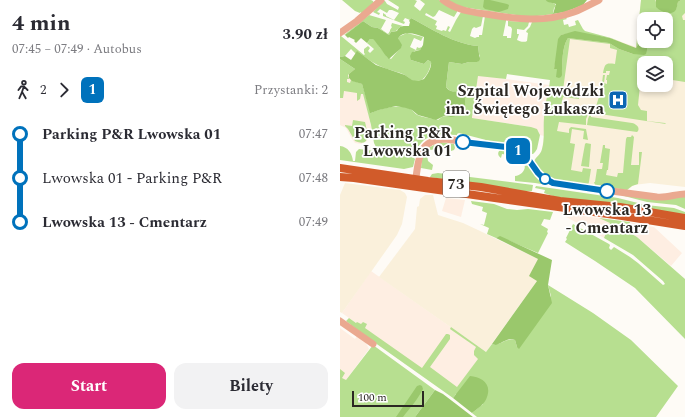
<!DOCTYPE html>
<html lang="pl">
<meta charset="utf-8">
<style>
body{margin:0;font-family:Spectral,serif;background:#f2f2f3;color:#2b2b33;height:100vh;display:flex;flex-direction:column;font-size:15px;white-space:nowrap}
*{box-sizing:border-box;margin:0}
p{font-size:13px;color:#7c7c81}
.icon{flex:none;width:22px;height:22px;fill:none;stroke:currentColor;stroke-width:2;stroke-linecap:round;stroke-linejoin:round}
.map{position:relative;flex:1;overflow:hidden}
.side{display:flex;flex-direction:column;background:#fff;width:340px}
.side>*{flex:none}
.badge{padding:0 8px;border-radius:6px;font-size:14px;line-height:26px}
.tools{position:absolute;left:297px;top:12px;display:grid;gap:8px}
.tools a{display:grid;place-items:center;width:36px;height:36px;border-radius:8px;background:#fff;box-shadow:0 2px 6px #0003;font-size:20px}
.scale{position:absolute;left:12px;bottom:10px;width:72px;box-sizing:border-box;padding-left:4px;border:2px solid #2b2823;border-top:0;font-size:11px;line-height:14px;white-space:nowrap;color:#2b2823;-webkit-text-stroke:3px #fff;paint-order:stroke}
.map>.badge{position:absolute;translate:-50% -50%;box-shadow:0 0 0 2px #fff}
.legs{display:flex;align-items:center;gap:6px;height:44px;padding:0 12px;font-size:13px}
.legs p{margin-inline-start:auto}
.head{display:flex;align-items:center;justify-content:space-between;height:68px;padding:0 12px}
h1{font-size:22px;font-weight:700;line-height:30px}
.button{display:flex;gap:8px;margin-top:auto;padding:8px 12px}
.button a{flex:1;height:46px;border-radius:12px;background:#db2777;color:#fff;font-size:16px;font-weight:700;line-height:46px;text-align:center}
.button a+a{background:#f2f2f3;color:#2b2b33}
ul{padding:0 12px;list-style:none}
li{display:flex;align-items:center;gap:14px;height:44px;font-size:15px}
li i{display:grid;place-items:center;width:6px;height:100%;margin:0 5px;background:currentColor}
li i::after{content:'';width:10px;height:10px;margin:-5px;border:3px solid;border-radius:50%;background:#fff}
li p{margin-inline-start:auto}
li:first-child i{background:linear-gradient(#0000 50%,currentColor 0)}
li:last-child i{background:linear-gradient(currentColor 50%,#0000 0)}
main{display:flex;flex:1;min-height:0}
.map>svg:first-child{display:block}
.commercial{fill:#feeee2}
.built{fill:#faf0db;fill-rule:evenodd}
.green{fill:#b7df90}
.forest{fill:#9ac86c}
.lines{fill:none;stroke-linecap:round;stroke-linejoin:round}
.minor{stroke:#eaa990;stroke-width:7}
.major{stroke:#d15b2a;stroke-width:8}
.line-1-casing{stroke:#fff;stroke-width:9}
.line-1{stroke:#0072bc;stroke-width:6}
.stop-1-dot{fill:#fff;stroke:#0072bc;stroke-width:2}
.labels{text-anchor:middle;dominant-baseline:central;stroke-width:3.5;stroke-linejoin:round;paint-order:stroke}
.shield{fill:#fff;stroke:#6b6865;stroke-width:1}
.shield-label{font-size:15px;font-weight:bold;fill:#2b2823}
.poi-label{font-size:16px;font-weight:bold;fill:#2b2823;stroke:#fff;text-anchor:end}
.stop-label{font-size:16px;font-weight:bold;fill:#2b2823;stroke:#fff;text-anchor:end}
</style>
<main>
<section class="side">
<div class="head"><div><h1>4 min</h1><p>07:45 – 07:49 · Autobus</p></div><b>3.90 zł</b></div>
<div class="legs"><svg class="icon" aria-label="walk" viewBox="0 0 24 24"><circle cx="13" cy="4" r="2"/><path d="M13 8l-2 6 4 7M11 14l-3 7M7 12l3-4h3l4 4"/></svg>2<svg class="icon" aria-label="forward" viewBox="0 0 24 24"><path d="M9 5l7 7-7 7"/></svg><b class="badge" style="background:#0072bc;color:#fff">1</b><p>Przystanki: 2</p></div>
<ul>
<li><i style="color:#0072bc"></i><b>Parking P&amp;R Lwowska 01</b><p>07:47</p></li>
<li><i style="color:#0072bc"></i><span>Lwowska 01 - Parking P&amp;R</span><p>07:48</p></li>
<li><i style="color:#0072bc"></i><b>Lwowska 13 - Cmentarz</b><p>07:49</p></li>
</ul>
<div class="button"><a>Start</a><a>Bilety</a></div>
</section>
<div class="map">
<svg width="345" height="417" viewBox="0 0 345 417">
<rect width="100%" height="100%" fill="#fefbf6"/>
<path class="commercial" d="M18,68L33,135H29L27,141L21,144L15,143L12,139L6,128L0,125V74Z
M138,75L209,85L204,117V136L200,135L199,132L191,127L132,118V117Z
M106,198L125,200L121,217L102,211Z
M221,213L302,224L303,225L314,227L342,253L331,266L297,237L271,223L264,238L221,214Z
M31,271L146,352L116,394L2,313Z
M0,328L15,339L17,336L25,341L29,349L0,388Z"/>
<path class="built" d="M301,0H345V187L310,183L294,185L287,190L237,185L194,162L195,159L201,152L202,149L219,31L270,38L296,47ZM304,19H326V41H304ZM304,63H326V85H304Z
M5,183L60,190L65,193L67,197L62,224L57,235L2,313L0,312V195Z
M85,195H93L98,215L123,223L138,230L198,259L197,281L146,352L39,277L75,229L77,207L79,206L80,199Z"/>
<path class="green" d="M2,0H31L33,1L34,4L22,15L21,12L20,13L15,11Z
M48,0H75L77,1L74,6L80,11L85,4L80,0H99L103,3L117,11V12L114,17L99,10L95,16L93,17L86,13L85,15L97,21L95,25L97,26L96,29L102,31L103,30L106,31L108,26L110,27L108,31L110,32L116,20L121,12L143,16L141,26L136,28L134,27L132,29L130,36L135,38L137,37H139V35H142L145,16L166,19V21L163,36H167V38H171L172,29L171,27L168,26V21L189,22L188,26L184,30L177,29V34H179L177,40C179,41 184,43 187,41L188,33L186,32L187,30L190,27L192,22L226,18L227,19L223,20L224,25L228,24L229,27L236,25L235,21L238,20L243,29L245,31L271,38L284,43L270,38L233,32L231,33L221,35L214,69H217L222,75C222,65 222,46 228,38L269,43L279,49L293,54H299L307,45V41H326V19H304V34L296,48L301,0H316L315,1L336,9L338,2L341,0H345V13L342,16L343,20H345V82L326,79V63H304V76H301L298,105L301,110L307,111V121L325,123L326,124L260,114C253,109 258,101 260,94C262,88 262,81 263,75H265L264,83L267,84V80H266L267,75H269L270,71H266V73H263C265,63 266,63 275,64L277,50L270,48V44L230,39L223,90L227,92H224L223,95L239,97V99L223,97L221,106L250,110L246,119V125L219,122L217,131L229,133V129L231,127L246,129L248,140L243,139L244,131L232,129L230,143L235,144L231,170L242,172L243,168L251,169L249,182L248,185C227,182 206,183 194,162C195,157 201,155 202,149C205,139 203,128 204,118C204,105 209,92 210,80L167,74L166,79L138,76L132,117V118L191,127L197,129L200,135L197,149L195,152L193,154H190L181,149L119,133L117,134V135C105,135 92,132 82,142C79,145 77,149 73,151L36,147L34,143L31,125L23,94H21L20,99L17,101V93L4,91L3,98H0V59L15,69L8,75L9,79H7V82L10,83L11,80L22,84L31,113C43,108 60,103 72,110C74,112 76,115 80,116C83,117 94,119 98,120L102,117H111L119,93C114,92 109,91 106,87L109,62L122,64L129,62H137L140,56L139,54L138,46C114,44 92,29 71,18L70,20L65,18L63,21L65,22L64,24L43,16V13L46,15V16L54,20L59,13L52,10H49L47,13L40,9L37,12L40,13L39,15L33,12L43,1H45L47,4L58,10L59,7Z
M106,0H205L215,4L216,6L214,8L213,13L214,14L189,17L122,7Z
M29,15L46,20L41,29L48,34L50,31V30L52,27L51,26L52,23L63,26L60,27L56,31L51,32L49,35L38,28L32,27L23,21L5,35H4Z
M67,33L83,37L81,41L74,38L70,47L76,50L77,47L79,48L82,47L80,50L74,51L71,60L84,64L88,60L91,62C91,68 85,81 78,81C72,82 69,78 65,75C59,72 53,71 47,69C36,65 27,59 18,52L16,54L11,49L5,56L0,57V36H1L24,55L25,54L24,53V49L28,46L30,48L28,51L30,53L34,49L27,43L30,39H34L36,40L40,48L45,53L47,57L51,59L61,47C62,44 58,41 58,37Z
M251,111V117L292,123C296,124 300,127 298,131L297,132L247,125L248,119Z
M13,120L25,122C27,131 32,148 15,141L8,129L5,126V125L12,126Z
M292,135L294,137L291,165H299V152H302L298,184L292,186L287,190L255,185L254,182H255L257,169H262L263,163H260L263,145H265V148L270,149L268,170H267L266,175L277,177L278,173H283L286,139L287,137H291Z
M100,142L114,144L115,148L114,150L111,151V147L97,146V149L90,150L87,155L88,161L93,165L92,170L81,168L82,158L86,149Z
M246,143L251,144L249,167L241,166L245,144Z
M0,146C8,147 12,153 13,161H15L16,152L19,149L72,156L75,159L73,167L64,169L0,160Z
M163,149L175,152L214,186L195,183L175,181V176C183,175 189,166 181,161C179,160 176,160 174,159V156L162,154L161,158C158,156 157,153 160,150Z
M98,173L193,185L192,191H182L90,177L92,174Z
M196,186L278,198L306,205L334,208L345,212V215L219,198L204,193L205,190L195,188Z
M284,196L345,197V209L336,205L307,202Z
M131,201L154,204L167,209L177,210L188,209L213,212L210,220L204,219L201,225L208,229L207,232L208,233L198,253L160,237L156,238L147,234L149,228L140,224L144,225L147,213L142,211L143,207L132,204Z
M259,218L290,222L289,226L282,224L281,226L285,228V230L297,237L345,279V339L295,288L255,261L225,242L227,239L226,238L233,224L269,244L270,245L269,248L271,250L274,247L290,257L298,263L323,285L325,284L323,281L293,255L264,238L270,223Z
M208,285L253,313L291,340L338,386L316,417H137L132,413L143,404L116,394L113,398L24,335L6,321L9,318L16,323L17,322L21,324L23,322L27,324L25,328L82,368L106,334H108L110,335V339L90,367L117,387L138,359L134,355V351L136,347L110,329L111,327L146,352L152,344C161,346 166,337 175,340L177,347L211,296Z
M33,345L95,390L75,417H0V369L5,373L2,378L6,380Z"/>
<path class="forest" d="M144,0H150L167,4L169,5L168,9L159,12L145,9L143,7Z
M205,0H247L243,5L225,12L213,14L216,4L208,2Z
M316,0H341L338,2C337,5 337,9 335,11C330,16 320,11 316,7Z
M71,18C92,29 114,44 138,46L139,54L140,59L139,61L137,62H129L122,64L109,62L106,87C111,94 117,90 123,94C125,96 125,100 125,103C126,112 119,116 111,117C108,117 104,116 102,117C100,118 98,119 96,120L78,115L72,110L66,108L56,106L39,110L31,113H30L22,84L12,81L9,78V74L15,69L0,59V57L5,56L11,60L17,51L36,65L65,75L72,80L78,81L84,79C87,75 92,68 91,62L88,60L84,64L71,60L70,56L72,52L80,50L83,45L84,37C76,34 64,30 58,38L62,45L61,48L49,59C46,57 35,40 33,39C32,39 31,39 30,39L27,43L21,38L16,43L14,41L15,40L9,37L8,38L5,35L23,21L32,27L38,28L49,35L51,32L57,31C60,25 63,26 69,26L70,22L69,21Z
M235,31L270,38L296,48L304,34V41H307V50L306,54L304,55L293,54L279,49L269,43L228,38C222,46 222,65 222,75L221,77L219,78L216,77L217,69H214L218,39L221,35Z
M160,236L212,260L208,285L212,303L179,349L177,347L175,340C168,337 162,343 156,345L152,344L197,281L189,276L198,259L156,238Z
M130,376C141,377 152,383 147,397C145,404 137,409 132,413L113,398Z
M80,385L82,386L83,389C78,399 70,408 63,417H56L77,386Z
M95,390L103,394L133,417H75Z"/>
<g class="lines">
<path class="minor" d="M103,0C116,10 130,12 146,14C176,19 204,23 234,12C242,9 251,4 259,0
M0,33L17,21L41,0
M75,184C79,162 76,140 105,139L166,147L174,149L182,154L202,177L213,183L218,184L317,197C327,198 336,194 345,194
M0,321L33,344"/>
<path class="major" d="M0,168L88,181L141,187L220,201L280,207L345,218
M0,177L14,178L282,216L345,226"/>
</g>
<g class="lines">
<g class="line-1-casing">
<path id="line-1" d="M123,142L166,147L174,149L186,156L198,173L202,177L213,183L267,191"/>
</g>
<use href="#line-1" class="line-1"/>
</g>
<defs>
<g id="hospital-square" transform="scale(1)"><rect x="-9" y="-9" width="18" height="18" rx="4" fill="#0b66b3" stroke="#fff"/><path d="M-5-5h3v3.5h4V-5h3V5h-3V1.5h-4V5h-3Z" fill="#fff"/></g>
</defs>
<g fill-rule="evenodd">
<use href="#hospital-square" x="278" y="100"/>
</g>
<g class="stop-1-dot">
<circle cx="123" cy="142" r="7"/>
<circle cx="205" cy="179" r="5"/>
<circle cx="267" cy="191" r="7"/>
</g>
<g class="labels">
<rect class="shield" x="103" y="171" width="26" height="26" rx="3"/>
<g class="shield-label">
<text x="116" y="184">73</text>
</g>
<g class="poi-label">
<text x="264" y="91">Szpital Wojewódzki<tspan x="264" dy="18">im. Świętego Łukasza</tspan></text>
</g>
<g class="stop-label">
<text x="112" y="133">Parking P&amp;R<tspan x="112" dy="18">Lwowska 01</tspan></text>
<text x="267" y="210" text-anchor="middle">Lwowska 13<tspan x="267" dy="18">- Cmentarz</tspan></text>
</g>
</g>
</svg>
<div class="tools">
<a><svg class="icon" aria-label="locate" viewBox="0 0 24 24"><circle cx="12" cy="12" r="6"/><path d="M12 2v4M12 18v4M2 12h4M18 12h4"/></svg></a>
<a><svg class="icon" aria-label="layers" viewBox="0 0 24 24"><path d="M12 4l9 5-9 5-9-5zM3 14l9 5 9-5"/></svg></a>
</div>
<div class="scale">100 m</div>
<b class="badge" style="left:178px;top:151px;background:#0072bc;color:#fff">1</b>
</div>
</main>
